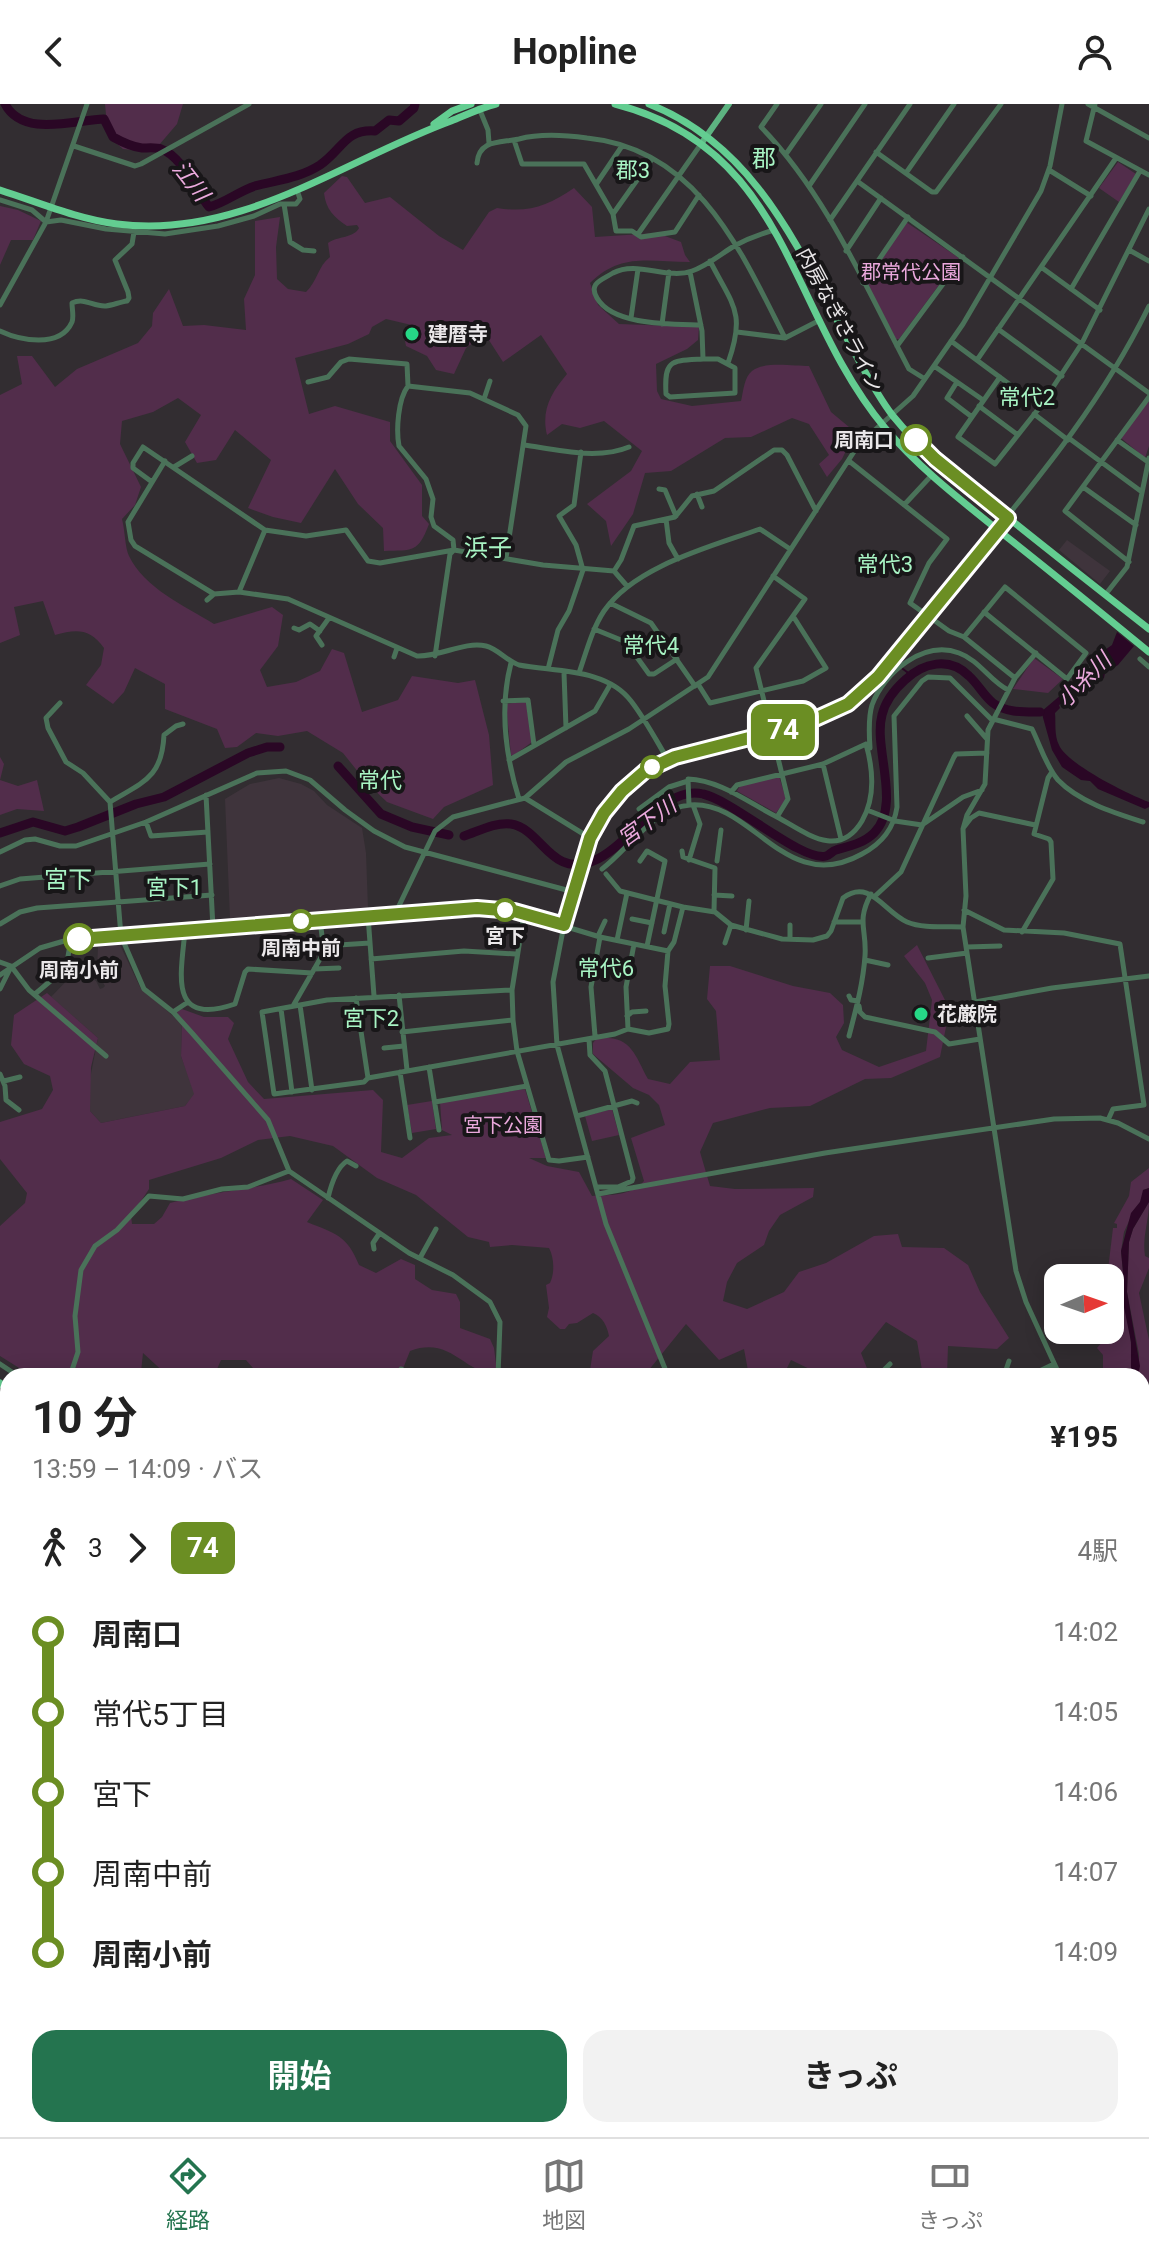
<!DOCTYPE html>
<html lang="ja">
<meta charset="utf-8">
<style>
body{margin:0;font-family:Roboto,"Noto Sans JP",sans-serif;background:#f2f2f2;color:#222;height:100vh;display:flex;flex-direction:column;font-size:30px;white-space:nowrap}
*{box-sizing:border-box;margin:0}
p{font-size:26px;color:#767676}
.icon{flex:none;width:44px;height:44px;fill:none;stroke:currentColor;stroke-width:2;stroke-linecap:round;stroke-linejoin:round}
.map{position:relative;flex:1;overflow:hidden}
.sheet{position:absolute;left:0px;top:1264px;width:1150px;height:770px;display:flex;flex-direction:column;background:#fff;border-radius:24px 24px 0 0;box-shadow:0 4px 20px #0003}
.sheet>*{flex:none}
.badge{padding:0 16px;border-radius:12px;font-size:28px;line-height:52px}
.needle{width:52px;rotate:88deg}
.controls{position:absolute;left:1044px;top:1160px;display:grid;gap:16px}
.controls a{display:grid;place-items:center;width:80px;height:80px;border-radius:16px;background:#fff;box-shadow:0 4px 20px #0003;font-size:40px}
.map>.badge{position:absolute;translate:-50% -50%;box-shadow:0 0 0 4px #fff}
.legs{display:flex;align-items:center;gap:12px;height:88px;padding:0 32px;font-size:26px}
.legs p{margin-inline-start:auto}
.summary{display:flex;align-items:center;justify-content:space-between;height:136px;padding:0 32px}
h1{font-size:44px;font-weight:700;line-height:60px}
.cta{display:flex;gap:16px;margin-top:auto;padding:16px 32px}
.cta a{flex:1;height:92px;border-radius:24px;background:#24744f;color:#fff;font-size:32px;font-weight:700;line-height:92px;text-align:center}
.cta a+a{background:#f2f2f2;color:#222}
ul{padding:0 32px;list-style:none}
li{display:flex;align-items:center;gap:28px;height:80px;font-size:30px}
li i{display:grid;place-items:center;width:12px;height:100%;margin:0 10px;background:currentColor}
li i::after{content:'';width:20px;height:20px;margin:-10px;border:6px solid;border-radius:50%;background:#fff}
li p{margin-inline-start:auto}
li:first-child i{background:linear-gradient(#0000 50%,currentColor 0)}
li:last-child i{background:linear-gradient(currentColor 50%,#0000 0)}
header{display:flex;justify-content:space-between;align-items:center;height:104px;padding:0 32px;background:#fff;font-size:36px;font-weight:700}
.dock{display:flex;justify-content:space-around;align-items:center;height:112px;border-top:2px solid #e0e0e0;background:#fff;font-size:22px;color:#767676}
.dock a{display:grid;justify-items:center;gap:4px}
.dock .on{color:#24744f}
.map>svg:first-child{display:block}
.built{fill:#3f343c}
.green{fill:#522d4b}
.water{fill:#2a0725}
.lines{fill:none;stroke-linecap:round;stroke-linejoin:round}
.stream{stroke:#2a0725;stroke-width:2}
.river{stroke:#2a0725;stroke-width:9}
.minor{stroke:#4a7259;stroke-width:5}
.major{stroke:#5db381;stroke-width:6}
.highway{stroke:#63cd91;stroke-width:7}
.line-1-casing{stroke:#fff;stroke-width:18}
.line-1{stroke:#6b8e23;stroke-width:12}
.poi-dot{fill:#26d886;stroke:#181618;stroke-width:3}
.stop-1-dot{fill:#fff;stroke:#6b8e23;stroke-width:4}
.labels{text-anchor:middle;dominant-baseline:central;stroke-width:8;stroke-linejoin:round;paint-order:stroke}
.park-label{font-size:20px;fill:#eaa8dc;stroke:#181618}
.street-label{font-size:20px;fill:#eae7e9;stroke:#181618}
.poi-label{font-size:20px;font-weight:bold;fill:#eae7e9;stroke:#181618;text-anchor:start}
.stop-label{font-size:20px;font-weight:bold;fill:#eae7e9;stroke:#181618}
.neighbourhood-label{font-size:22px;fill:#a8f4c4;stroke:#181618}
.water-label{font-size:22px;font-style:italic;fill:#ecaade;stroke:#181618}
.quarter-label{font-size:24px;fill:#a8f4c4;stroke:#181618}
</style>
<header><svg class="icon" aria-label="back" viewBox="0 0 24 24"><path d="M15 5l-7 7 7 7"/></svg>Hopline<svg class="icon" aria-label="person" viewBox="0 0 24 24"><circle cx="12" cy="8" r="4"/><path d="M4 21q1-7 8-7t8 7"/></svg></header>
<div class="map">
<svg width="1149" height="2033" viewBox="0 0 1149 2033">
<rect width="100%" height="100%" fill="#322d31"/>
<path class="built" d="M1067,436L1110,467L1100,480L1059,446Z
M279,674L301,680L314,687L327,701L362,724L366,749L368,804L230,815L225,695L250,680Z
M120,841L140,883L182,920L181,952L195,990L185,1002L101,1019L90,1007L89,980L98,934L51,893L77,866L96,877L100,885L103,884L105,882L101,875L93,869L97,865L98,843Z"/>
<path class="green" d="M105,0H183L177,20L153,48L123,45L108,32Z
M1118,58L1136,70L1119,98L1099,84Z
M342,72L347,73L365,99L390,93L439,132L463,146L489,108L497,104C529,109 548,102 574,84L592,103L595,133L657,129L681,138L685,151L690,158C650,158 621,148 590,179L598,201L619,220L699,223L698,236L687,245L656,260L657,287L661,295L692,302L741,297C743,289 744,273 752,267C764,257 793,262 809,262L831,308L855,328L842,355L827,373L819,360L829,351L809,320L792,314L751,333L725,334L671,367L645,369L633,410L611,442L606,417L587,400L631,367L642,347L604,317L580,324L562,320L547,331C541,306 551,289 567,270L541,231L503,258L485,230L466,244L454,270L436,266L427,252L406,242L405,237L420,236V223L386,215L372,223L369,230L348,240L295,254L309,310L335,302L390,318V337L422,381V412L429,420C418,449 413,446 384,447L383,424L358,400L335,365L301,419L273,413L248,404L271,356L235,326L216,356L197,359L185,338L201,311L178,294L153,308L122,317L120,340L141,383L135,401L122,415C125,426 125,444 129,452C144,484 185,502 214,520L272,503L283,511L278,542L260,566L267,583L296,578L320,567L332,545L344,549L362,608L398,596L412,572L458,579L475,576L489,631L493,681L444,703L433,715L387,698L367,679L343,649L307,627L278,632L256,629L237,643L225,644L217,625L165,605V580L135,564L124,588L113,600L86,581L101,561L104,544C90,524 76,525 55,531L43,497L14,503L20,531L0,539V291L22,280L17,252H32L55,283L77,265L138,239L152,222L153,209L169,185L183,222L204,221L246,226L244,195L255,171V117L280,113L276,143L277,175L288,185L306,188C317,178 318,162 330,153L328,139C338,132 354,134 359,124L357,121L347,122C334,113 326,106 324,89Z
M0,102L18,106L41,117L33,136H11L0,161Z
M906,118L959,154L899,235H896L866,178Z
M1149,295V342L1145,354L1121,334Z
M1034,554L1063,575L1048,589L1013,585Z
M526,597L532,638L513,652L511,651L506,600Z
M0,653L4,660L0,676L18,682L37,676L44,707L17,705L0,711Z
M779,672L786,695L776,709L737,687L740,682Z
M917,841L945,896L946,923L940,953L891,974L865,975L810,1002L770,1004L713,1019L700,1048L710,1082L735,1085L814,1084L813,1093L780,1111L769,1127L764,1141L737,1159L727,1178L723,1197L747,1205L784,1188L799,1168L826,1159L874,1132L898,1130L902,1143L944,1144L968,1161L980,1188L1009,1234L997,1245L948,1242L947,1272H923L917,1237L886,1218L861,1249L870,1272H824L791,1256L783,1272H749L744,1245L719,1256L686,1220L644,1272H581L590,1266L593,1247L609,1232C607,1222 603,1213 593,1209L577,1219L569,1220L565,1225H560L547,1213L549,1204L546,1181L550,1179C555,1169 554,1153 549,1144L512,1141L490,1143L489,1138L468,1133L416,1091L377,1074L333,1042L290,1032L258,1036L221,1054L149,1076V1085L131,1112L132,1120H154L162,1113L170,1099C210,1088 251,1086 291,1075L323,1096L307,1118C336,1130 347,1131 359,1161L376,1169L401,1155L415,1161V1175L432,1186L456,1190L460,1198V1224L490,1235L494,1244L497,1268C465,1273 453,1231 410,1247L400,1272H260L246,1256H221L214,1272H168L143,1249L141,1268L144,1272H32L0,1252V1122L25,1099L27,1089L0,1055V1018L42,1005L53,986L50,972L24,960L11,941L14,911L47,889L98,934L91,963L90,1007L101,1019L185,1002L194,990L181,952L182,920L177,908L182,905L204,913H228L234,919L228,935L248,978L264,995L373,986L383,996L381,1048L402,1054L429,1034L452,1031L442,1026L440,998L525,985L546,1054H529L547,1062L579,1068L592,1092C611,1091 631,1092 644,1077L631,1034L665,1021L659,1001L649,991L633,984L593,950V939L597,934C631,931 634,949 648,975L670,980L690,958L720,956L716,907L707,895L710,862H730L793,882L830,889L843,901L844,919L836,933L842,946L879,963L926,947L932,896L925,879L904,852Z
M432,997L436,1025L412,1029L407,1001Z
M612,1005L619,1031L592,1037L585,1012Z
M1149,1064V1084L1143,1086V1094L1134,1106L1124,1128L1121,1147L1123,1168L1121,1188L1130,1228L1133,1266L1131,1272H1103V1251L1097,1244L1102,1238L1103,1226H1110V1174H1107L1113,1124H1117V1120L1114,1119L1129,1092L1131,1078Z
M1149,1098C1149,1118 1142,1132 1145,1152L1149,1154V1164L1139,1189L1149,1236V1274L1142,1319V1272H1138L1139,1250L1127,1188L1129,1138L1133,1125Z
M8,1965V2026H109L114,2033H0V1966Z
M225,2026H366L373,2033H230Z"/>
<path class="water" d="M1117,528L1134,542L1118,561L1105,569L1104,574L1094,580L1089,578L1084,587L1059,601L1060,604L1055,609C1056,619 1054,631 1059,641C1067,660 1129,691 1149,698V703L1145,705L1098,685L1090,677L1081,676L1062,663L1052,646L1042,610L1030,609L1036,606L1042,607L1089,567L1102,548L1112,541Z
M1149,1084V1098L1133,1125L1129,1138L1127,1188L1140,1262L1138,1272H1131V1238L1121,1188L1123,1168L1121,1147L1131,1109L1140,1098L1143,1086Z"/>
<g class="lines">
<path class="stream" d="M903,565L911,571
M563,2033L574,2026
M1083,2033L1085,2026"/>
<path class="river" d="M5,0C23,34 74,16 104,15L113,33C122,38 132,43 142,44C148,44 156,43 161,45C182,52 196,87 209,103C225,99 239,87 255,82C277,76 300,74 320,61C343,45 345,25 375,27L389,16L399,17L414,4L415,0
M338,662L381,710L412,723L449,731
M0,729L33,718L65,727L78,723L136,700L164,693L248,649L267,643H280
M464,732C479,727 495,718 511,720C542,725 550,774 593,757C628,744 663,680 703,690C734,697 802,758 826,752C830,751 832,747 836,746C850,742 864,739 874,729C902,701 873,644 882,611C885,598 895,585 905,576C923,559 949,552 969,572C978,580 984,592 993,599C1006,609 1025,608 1040,608
M1142,1472L1149,1466
M0,1501L8,1509
M1142,1557L1149,1561
M1142,1660L1149,1632
M1142,1665V1675"/>
<path class="minor" d="M777,0L761,23C827,91 865,182 909,265L925,275
M1088,0L1149,34
M1095,0L1086,37L1149,71
M479,4L488,26L489,39
M514,36L522,60H584L613,110L616,127H632L641,133L675,128L699,91
M74,42L135,62L141,60L249,0
M876,48L932,88H936L1001,0
M786,50L821,0
M477,59C479,35 501,39 519,35C541,29 565,31 587,34C698,45 741,147 785,234
M1049,66L1091,92
M906,69L954,0
M857,77L1149,289
M597,79L622,42
M809,82L865,0
M0,96L32,106L46,118L61,116L106,125L165,130L218,122L254,112L280,100H296L300,95L297,86
M284,100L290,138L303,146L314,147
M613,110L652,55
M830,116L910,0
M638,130L701,40
M1129,146L1149,157
M846,147L881,94
M710,157C733,202 746,208 728,259
M1041,163L1100,206
M690,168L702,227L703,255
M863,179L908,113
M1071,185L1140,67
M0,201L46,118L87,0
M631,214L638,165
M662,220L669,168
M701,221C673,220 613,222 597,194C588,179 602,176 613,169C637,156 667,176 692,167C707,162 721,150 734,142C747,135 760,130 774,126
M998,225L1062,272
M0,227C19,236 60,245 72,218C74,213 72,205 72,199C85,193 93,203 106,202C113,201 120,198 127,197L129,194L128,188L115,156L132,140L134,128
M737,228L785,234L820,216
M951,237L1040,303
M897,242L963,153
M703,255H718L735,264V289L670,293L666,290C664,255 671,257 703,255Z
M977,256L1116,54
M934,262L983,296
M1000,273L958,333L995,360L1040,303L1082,239L1149,105
M308,278L328,273L341,258L349,255L407,260L408,282
M957,278L947,294L972,313
M484,295L490,277
M979,302L1018,331
M1034,310L1068,336
M1070,335L1142,388
M1117,336L1148,358
M525,341C557,346 598,356 629,343
M165,357L128,418L131,436L135,442L214,490
M849,357L947,435L929,459L910,499L949,527L964,533L1015,574
M174,363L192,352
M152,378L133,364V359L143,343L265,426L306,432L346,426L368,457L380,459L454,446L543,461L614,467L627,482
M1083,383L1136,421
M659,385L665,386L676,412
M697,390L702,403
M904,401L931,372
M666,415L669,439L678,455
M1129,458L1065,407L1149,293
M614,467L621,456L634,422L675,413L692,392L714,387L774,346H782L787,351L816,407
M773,472L805,495L756,564L788,695L777,713
M239,488L265,426
M1105,491L1127,463L1149,354
M207,496L214,490L239,488L288,495L417,552C440,553 464,537 486,542C498,545 507,557 519,561C555,568 606,564 631,597C645,615 656,636 668,656
M610,499L651,519L695,582
M294,524L299,526L310,520L320,527
M594,525L626,538L649,570H654L677,555
M964,533L1005,483L1086,549L1067,575L984,508
M322,541L316,532L329,514
M1036,549L1015,574L988,626L985,680L967,711L963,725L966,792L963,823L1016,1167L1026,1198L1060,1272
M435,552L450,450L454,446L453,436L434,422L431,413L433,395L426,375L399,342C396,326 398,295 408,282L470,289L518,311L526,322L506,454
M394,553L397,544
M1140,555L1149,563
M511,559C499,605 505,650 519,695
M548,565L558,526L569,507L583,466L576,441L559,412L574,401L581,348
M564,569L566,624
M579,569C586,549 592,525 604,507C635,462 710,443 760,425L790,445
M698,580L710,599L803,577L826,564L793,512
M503,597L528,596L534,641
M60,599L46,614L48,624L66,658L83,669L110,698L121,832L144,885L173,908L192,929L268,1016L289,1067L409,1149L453,1171L490,1198L500,1218L498,1272
M967,612L987,635
M993,615L1032,625C1040,641 1046,662 1058,676C1079,698 1115,709 1143,718
M870,644C869,630 868,614 872,601C884,568 924,536 959,549C979,556 990,577 1008,586
M509,656L595,607L610,581
M823,660L841,735
M206,691L213,824
M525,694L590,734
M110,698C143,678 162,674 164,631L176,622L183,620
M689,701L688,675C720,676 749,699 777,713C804,727 838,757 862,717C876,693 873,665 866,640L823,660L737,681L731,688
M639,705L669,683L688,677
M867,706L895,717L922,721L963,693L982,686
M146,718L151,732L208,728
M964,723L971,714L979,709L1035,721
M682,747L683,753L715,764L714,807
M0,748L25,736L35,735L60,742H76L146,718L257,669L286,667L310,676L345,706L374,727L405,743L574,788
M689,756L700,720L693,701
M640,757L647,747L665,757L647,842
M717,757L721,726
M602,765C629,745 653,704 690,701C753,696 785,793 862,750C881,740 894,724 897,703L894,612L922,577L928,573L950,574L992,616
M606,770L620,787L683,803L715,808L731,821L782,835L813,836L827,832L831,827L843,794C870,774 884,808 907,818C924,825 945,822 963,823
M0,782L20,775L210,760
M714,791L732,792
M874,793L901,768L954,653L956,650L987,649
M964,806L1004,826L1064,829L1120,840L1144,1001L1113,1005L1108,1016
M395,810L435,727L453,713L525,694L566,658L629,625L708,573L859,340L913,292L963,220L1041,87L1050,62L1062,0
M524,810L512,886L513,916L517,947L549,1056L559,1057L588,1053
M368,812L374,892
M632,815L652,819
M834,818H861
M0,820L20,808L37,804L212,791
M790,821V835
M746,826L749,797
M185,827C181,870 168,923 235,900L245,868L248,865L312,869
M664,828L670,800
M1022,828L1053,775L1051,738L1049,735L1034,730L1048,674L1052,668
M598,832L605,817
M617,836L627,789
M725,839L731,821
M323,842L370,839
M967,843L1000,842
M928,854L967,849
M371,855L464,847L516,850
M865,856L888,861
M0,858L11,862L29,886L106,952
M314,865L339,864
M0,871L40,844L71,835L466,804L514,807L600,833L668,847
M0,885L11,863
M512,886L327,896L262,908L274,990L364,978L368,974L615,930L628,925L649,929L668,925L669,920L665,882L668,847L674,838L683,803
M35,890L66,864L71,835
M399,891L407,966
M849,892L851,896L858,897
M356,894L368,974
M975,898L1052,884L1149,872
M300,901L312,986
M293,902L324,848L320,816
M859,902L860,908L865,913L935,928L949,940L980,935
M281,905L292,988
M173,908L188,898
M627,912L632,908L646,907
M628,925L626,883L634,840
M402,928L513,916
M595,932L591,883L600,833
M849,932C856,905 863,880 865,852C867,825 856,818 871,790
M589,935L590,951L605,967L633,1074L632,1077L618,1083H596
M384,944L404,942
M429,963L439,1026
M400,968L410,1034
M0,970L5,982L6,996L19,1006
M4,977L20,973
M435,998L527,982
M577,1012L632,997L637,999
M598,1090L825,1049L1054,1015L1100,1014L1118,1019L1149,1035
M328,1094C331,1081 336,1064 347,1057L356,1062
M374,1145L373,1139L379,1130
M420,1154L436,1125
M1009,1257L1005,1269L1012,1272
M0,1260L18,1272
M401,1265L413,1272
M708,1270L710,1272
M70,1272L78,1248L75,1212L81,1166L95,1142L117,1126L149,1092L183,1095L222,1085L248,1083L289,1067
M668,1272L606,1120L557,941L553,878L564,821L585,749L596,721L613,696L645,667L684,649L816,616L838,606L861,591C900,553 932,505 966,463C1036,377 1100,302 1149,202
M878,1272L890,1260
M962,1272L963,1268
M1029,1272L1054,1260
M0,1321L8,1328
M0,1363L8,1369
M0,1382L8,1373
M1142,1432L1149,1428
M0,1589L8,1590
M0,1684L8,1676
M174,2026L175,2033
M931,2026L949,2033
M1026,2026L1054,2033
M479,2033L484,2026
M635,2033L636,2026
M744,2033L746,2026
M878,2033L879,2026
M924,2033L927,2026
M997,2033L1005,2026"/>
<path class="major" d="M701,40L729,0
M1142,1407L1149,1401
M0,1646L8,1656"/>
<path class="highway" d="M615,0C790,45 787,207 885,324C918,363 958,394 998,426C1049,466 1099,507 1149,548
M649,0C756,42 798,145 850,240C863,264 876,290 893,312C926,353 970,384 1011,416C1057,453 1103,489 1149,525
M434,20L452,7L471,0
M0,86C38,98 77,115 117,120C239,136 342,57 451,17C466,11 480,4 496,0
M0,1279L8,1286
M0,1291L8,1298
M1142,1753L1149,1754
M1142,1762L1149,1763"/>
</g>
<g class="lines">
<g class="line-1-casing">
<path id="line-1" d="M79,835L477,804L514,807L564,821L590,734L604,709L622,687L645,667L675,653L804,620L848,600L878,573L1008,414L935,355L916,336"/>
</g>
<use href="#line-1" class="line-1"/>
</g>
<g class="poi-dot">
<circle cx="412" cy="230" r="8"/>
<circle cx="921" cy="910" r="8"/>
</g>
<g class="stop-1-dot">
<circle cx="916" cy="336" r="14"/>
<circle cx="652" cy="663" r="10"/>
<circle cx="505" cy="806" r="10"/>
<circle cx="301" cy="817" r="10"/>
<circle cx="79" cy="835" r="14"/>
</g>
<g class="labels">
<g class="park-label">
<text x="911" y="168">郡常代公園</text>
<text x="503" y="1021">宮下公園</text>
</g>
<g class="street-label">
<text transform="translate(840 216) rotate(62)">内房なぎさライン</text>
</g>
<g class="poi-label">
<text x="428" y="230">建暦寺</text>
<text x="937" y="910">花厳院</text>
</g>
<g class="stop-label">
<text x="894" y="336" text-anchor="end">周南口</text>
<text x="505" y="832">宮下</text>
<text x="301" y="844">周南中前</text>
<text x="79" y="866">周南小前</text>
</g>
<g class="neighbourhood-label">
<text x="633" y="66">郡3</text>
<text x="1027" y="293">常代2</text>
<text x="885" y="460">常代3</text>
<text x="651" y="541">常代4</text>
<text x="380" y="676">常代</text>
<text x="174" y="783">宮下1</text>
<text x="606" y="864">常代6</text>
<text x="371" y="914">宮下2</text>
</g>
<g class="water-label">
<text transform="translate(191 77) rotate(52)">江川</text>
<text transform="translate(1084 576) rotate(-45)">小糸川</text>
<text transform="translate(647 718) rotate(-36)">宮下川</text>
</g>
<g class="quarter-label">
<text x="764" y="55">郡</text>
<text x="488" y="444">浜子</text>
<text x="68" y="776">宮下</text>
</g>
</g>
</svg>
<div class="controls">
<a><svg class="needle" viewBox="-14 -14 28 28"><path d="M0-13l5 13h-10z" fill="#e53935"/><path d="M0 13l5-13h-10z" fill="#767676"/></svg></a>
</div>
<b class="badge" style="left:783px;top:626px;background:#6b8e23;color:#fff">74</b>
<section class="sheet">
<div class="summary"><div><h1>10 分</h1><p>13:59 – 14:09 · バス</p></div><b>¥195</b></div>
<div class="legs"><svg class="icon" aria-label="walk" viewBox="0 0 24 24"><circle cx="13" cy="4" r="2"/><path d="M13 8l-2 6 4 7M11 14l-3 7M7 12l3-4h3l4 4"/></svg>3<svg class="icon" aria-label="forward" viewBox="0 0 24 24"><path d="M9 5l7 7-7 7"/></svg><b class="badge" style="background:#6b8e23;color:#fff">74</b><p>4駅</p></div>
<ul>
<li><i style="color:#6b8e23"></i><b>周南口</b><p>14:02</p></li>
<li><i style="color:#6b8e23"></i><span>常代5丁目</span><p>14:05</p></li>
<li><i style="color:#6b8e23"></i><span>宮下</span><p>14:06</p></li>
<li><i style="color:#6b8e23"></i><span>周南中前</span><p>14:07</p></li>
<li><i style="color:#6b8e23"></i><b>周南小前</b><p>14:09</p></li>
</ul>
<div class="cta"><a>開始</a><a>きっぷ</a></div>
</section>
</div>
<nav class="dock">
<a class="on"><svg class="icon" aria-label="directions" viewBox="0 0 24 24"><path d="M12 3l9 9-9 9-9-9zM9 14v-3h6M13 9l2 2-2 2"/></svg>経路</a>
<a><svg class="icon" aria-label="map" viewBox="0 0 24 24"><path d="M3 6l6-2 6 2 6-2v14l-6 2-6-2-6 2zM9 4v14M15 6v14"/></svg>地図</a>
<a><svg class="icon" aria-label="tickets" viewBox="0 0 24 24"><path d="M3 7h18v10H3zM15 7v10"/></svg>きっぷ</a>
</nav>
